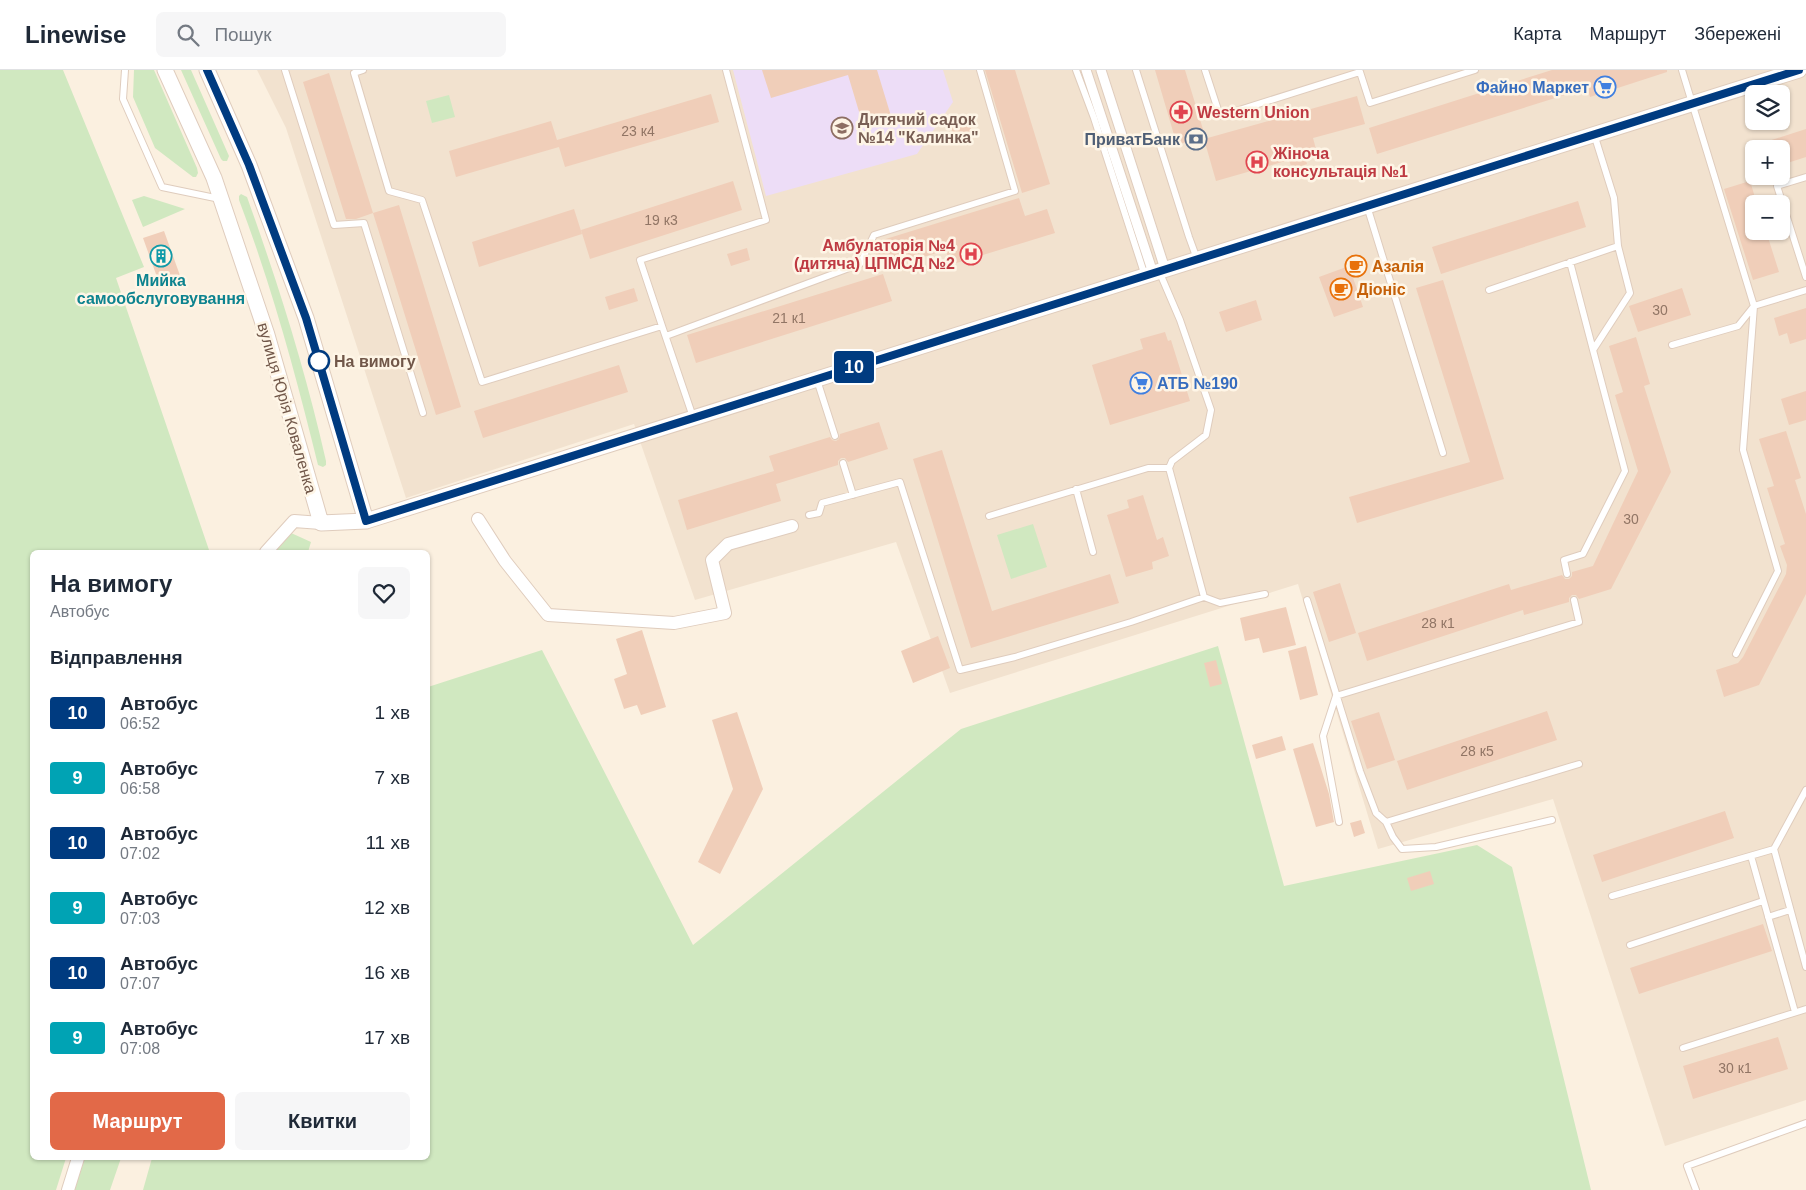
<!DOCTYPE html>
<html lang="uk">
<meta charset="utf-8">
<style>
body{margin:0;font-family:Helvetica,sans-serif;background:#f6f6f7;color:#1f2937;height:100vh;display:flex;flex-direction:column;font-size:19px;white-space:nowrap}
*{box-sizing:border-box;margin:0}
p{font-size:16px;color:#747a83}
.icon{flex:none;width:28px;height:28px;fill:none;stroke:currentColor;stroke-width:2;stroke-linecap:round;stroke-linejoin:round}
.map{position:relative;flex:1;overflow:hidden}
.panel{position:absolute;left:30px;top:480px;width:400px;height:610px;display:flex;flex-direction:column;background:#fff;border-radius:8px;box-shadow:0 1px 4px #0004}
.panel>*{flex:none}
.badge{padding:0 10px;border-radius:4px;font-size:18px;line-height:32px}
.buttons{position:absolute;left:1745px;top:15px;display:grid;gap:10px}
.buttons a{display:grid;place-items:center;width:45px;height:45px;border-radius:8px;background:#fff;box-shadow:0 1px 4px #0004;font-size:25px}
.map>.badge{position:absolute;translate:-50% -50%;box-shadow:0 0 0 2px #fff}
h2{padding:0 20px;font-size:19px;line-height:45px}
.round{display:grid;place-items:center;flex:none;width:52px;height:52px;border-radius:8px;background:#f6f6f7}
.summary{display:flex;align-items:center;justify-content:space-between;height:85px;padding:0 20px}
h1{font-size:24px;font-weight:600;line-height:38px}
.primary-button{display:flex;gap:10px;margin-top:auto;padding:10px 20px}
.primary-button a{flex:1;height:58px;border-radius:8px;background:#e26948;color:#fff;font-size:20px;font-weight:600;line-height:58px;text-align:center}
.primary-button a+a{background:#f6f6f7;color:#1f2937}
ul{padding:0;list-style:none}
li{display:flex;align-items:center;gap:15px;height:65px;padding:0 20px}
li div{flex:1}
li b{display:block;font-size:19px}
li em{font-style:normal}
li .badge{min-width:55px;font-weight:700;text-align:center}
header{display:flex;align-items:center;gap:30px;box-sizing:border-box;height:70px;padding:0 25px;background:#fff;border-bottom:1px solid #e0e1e3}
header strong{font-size:24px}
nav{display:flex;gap:28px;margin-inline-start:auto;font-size:18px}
.search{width:350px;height:45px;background:#f6f6f7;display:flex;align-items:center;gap:12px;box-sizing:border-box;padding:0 18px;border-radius:8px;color:#747a83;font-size:19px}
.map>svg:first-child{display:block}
.residential{fill:#f2e2cf;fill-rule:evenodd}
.education{fill:#edddf7}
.green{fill:#d0e8c0}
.building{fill:#f0ceb9}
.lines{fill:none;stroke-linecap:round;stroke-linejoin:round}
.service-casing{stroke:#dfccbd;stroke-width:8}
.pedestrian-casing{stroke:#dfccbd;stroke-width:11}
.minor-casing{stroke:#dfccbd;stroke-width:14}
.tertiary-casing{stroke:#dfccbd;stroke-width:17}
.service{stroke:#fff;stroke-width:6}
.pedestrian{stroke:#fff;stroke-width:9}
.minor{stroke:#fff;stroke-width:12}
.tertiary{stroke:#fff;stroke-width:15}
.line-casing{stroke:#fff;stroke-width:11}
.line{stroke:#003b80;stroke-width:8}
.stop-dot{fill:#fff;stroke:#003b80;stroke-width:2.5}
.labels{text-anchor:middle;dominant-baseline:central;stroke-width:5;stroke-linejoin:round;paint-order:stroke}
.number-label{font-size:14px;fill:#917565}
.shop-label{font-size:16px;font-weight:bold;fill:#366cbe;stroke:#fef5e6;text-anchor:end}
.health-label{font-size:16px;font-weight:bold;fill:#be3a42;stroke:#fef5e6;text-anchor:start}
.education-label{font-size:16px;font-weight:bold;fill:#785e54;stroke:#fef5e6;text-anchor:start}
.service-label{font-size:16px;font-weight:bold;fill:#4e5e75;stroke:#fef5e6;text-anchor:end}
.food-label{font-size:16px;font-weight:bold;fill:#c56008;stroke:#fef5e6;text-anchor:start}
.culture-label{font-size:16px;font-weight:bold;fill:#0d838f;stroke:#fef5e6}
.stop-label{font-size:16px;font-weight:bold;fill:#715749;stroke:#fef5e6;text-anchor:start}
.street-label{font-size:16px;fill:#715749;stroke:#fef5e6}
</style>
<header>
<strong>Linewise</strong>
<div class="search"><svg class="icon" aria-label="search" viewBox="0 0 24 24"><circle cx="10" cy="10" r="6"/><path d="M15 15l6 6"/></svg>Пошук</div>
<nav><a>Карта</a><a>Маршрут</a><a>Збережені</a></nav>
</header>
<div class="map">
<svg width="1806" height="1120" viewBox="0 0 1806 1120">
<rect width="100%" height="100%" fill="#fbf0e0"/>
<path class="residential" d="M257,0H1806V1030L1665,1076L1553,729L1378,779L1298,514L950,623L896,472L695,530L634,354L406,428L286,58ZM1754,24H1781V51H1754ZM1754,79H1781V106H1754ZM1754,134H1781V161H1754Z"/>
<path class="education" d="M733,0H943L953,32L917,84L766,126Z"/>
<path class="green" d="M0,0H63L144,197L116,208L209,480L234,482H32V1088H66L56,1120H0Z
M134,0H154L197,98L198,103L196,107H193L155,78L133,27Z
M181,0H191L229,86L227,91H223L221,89Z
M449,25L455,47L432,53L426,31Z
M241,124L247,127C278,213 306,302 326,391V395L323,397L318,395C296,305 272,217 239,130V126Z
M144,126L185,139L143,157L132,130Z
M1033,454L1047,497L1011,509L997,465Z
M280,458L311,472L308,482H272Z
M1218,576L1284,816L1477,775L1512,797L1591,1120H143L152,1088H428V645L429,639L428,617L542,580L693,875L961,659Z
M83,1088H121L110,1120H73Z"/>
<path class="building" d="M762,0H877L891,46L863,55L848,5L771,28Z
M985,0H1015L1050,114L1022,123Z
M1155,0H1185L1205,66L1177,75Z
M1552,0H1667V2L1590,27L1587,18L1377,84L1369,58Z
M329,3L373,143L356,149H346L303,12Z
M711,24L719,52L565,97L559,77L456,107L449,81L551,51L557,70Z
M1357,26L1365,54L1313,68L1317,83L1305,87L1307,94L1292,99L1289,90L1216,111L1204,69Z
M967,46L973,65L956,71L949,52Z
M1806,59V87L1781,95V79H1753V76Z
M733,111L742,140L590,189L581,160Z
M1750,111L1757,134H1754V161H1766L1779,202L1753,210L1724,119Z
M1019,128L1025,146L1047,139L1055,163L950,195L946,180L881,200L874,177L876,172Z
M1578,131L1586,157L1441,204L1432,177Z
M399,135L461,337L436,345L373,143Z
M574,139L582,164L479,197L472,172Z
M164,161L182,211L161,218L143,168Z
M747,178L750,190L731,196L727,184Z
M1349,196L1363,237L1334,247L1319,207Z
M883,204L892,231L696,293L687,265Z
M1443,210L1504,409L1357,453L1349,427L1470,392L1416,218Z
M634,218L638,231L609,240L605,227Z
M1682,218L1691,245L1638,262L1629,236Z
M1256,230L1262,250L1226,262L1219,242Z
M1806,238V269L1790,274L1787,263L1779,266L1774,248Z
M1165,262L1168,271L1171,270L1190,331L1110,355L1092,295L1143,279L1140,269Z
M1636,267L1650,314L1644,316L1671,402L1611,519L1579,529L1576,525H1572L1569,528V532L1524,545L1523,540L1367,591L1358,563L1509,514L1511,520L1562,505L1565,509H1569L1572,506V502L1593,496L1638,401L1615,325L1623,322L1609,276Z
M619,295L628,322L483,368L474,341Z
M1806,321V350L1789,355L1781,329Z
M879,352L888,379L848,392L845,388H841L838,391V395L776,414L781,431L687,460L678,430L774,401L769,386L830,367L832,370L836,371L839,369L840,364Z
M1786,361L1801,408L1795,410L1806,444V524L1759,615L1724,627L1716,600L1738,593L1743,587L1786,504L1787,495L1780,476L1785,474L1767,418L1774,416L1759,369Z
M942,380L992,541L1110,504L1119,533L971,578L913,389Z
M1143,425L1157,470L1163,467L1169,486L1152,492L1153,499L1126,507L1107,445L1129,438L1127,430Z
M1340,513L1356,563L1329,572L1313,522Z
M1286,537L1296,575L1263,583L1259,568L1245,571L1240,548Z
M642,560L666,637L641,645L637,635L624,639L614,609L627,604L616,569Z
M938,566L950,598L913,613L901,581Z
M1306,576L1318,625L1300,630L1288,581Z
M1216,590L1222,614L1210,617L1204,593Z
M1547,641L1557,670L1407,720L1397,691Z
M737,642L763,719L720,804L698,792L733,719L712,650Z
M1379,642L1395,690L1367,699L1351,651Z
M1282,666L1286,680L1256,689L1252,675Z
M1313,673L1329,724L1334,752L1316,757L1293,679Z
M1725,741L1734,768L1602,812L1593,785Z
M1361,750L1365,763L1354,767L1350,753Z
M1430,801L1434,814L1411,821L1407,808Z
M1763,854L1772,881L1639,924L1630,898Z
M1778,967L1788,999L1693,1029L1683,996Z"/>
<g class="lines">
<g class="service-casing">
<path id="service" d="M125,0L123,29L162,117L220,129
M285,0L334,155L364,153L423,343
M363,0L354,3L389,121L422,130L482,312L662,256L693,347
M1076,0L1094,48L1145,206
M1136,0L1189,167L1197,189
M1205,0L1220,46L1360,2L1370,33L1475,0
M1682,0L1754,236L1743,380L1778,501L1736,584
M1806,107L1777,116L1806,207
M1367,136L1443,383
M1570,192L1593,280
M1159,201L1180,250L1211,340L1206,365L1172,391L1169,398L1204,527
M1489,220L1618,176L1614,128L1594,64
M662,256L640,190L766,150L726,0
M666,266L860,194L874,165L1015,121L980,0
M1672,275L1738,256L1754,236L1806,220
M817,310L835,366
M843,393L853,425
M1076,419L1093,482
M809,445L819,443L822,433L900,412L960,600L1015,587L1131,552L1204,527L1220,533L1265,524
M989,446L1148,398H1169
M1567,504L1564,490L1583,484L1625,401L1593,280L1630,223L1618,176
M1307,530L1360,701L1376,743L1386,752L1579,694
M1806,720L1774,779L1806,897
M1339,752L1323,666L1336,626L1579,552L1574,530
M1386,752L1393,767L1402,779L1436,777L1552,750
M1751,786L1795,942
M1612,826L1774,779
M1768,847L1790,840
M1630,875L1763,831
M1683,978L1806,939
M1696,1120L1687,1096L1806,1053"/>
</g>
<g class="pedestrian-casing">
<path id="pedestrian" d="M1086,0L1153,203
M1101,0L1165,199"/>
</g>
<g class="minor-casing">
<path id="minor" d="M478,449L505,491L548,545L674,553L725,543L712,490L728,474L792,456
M266,482L294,451L321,453
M68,1120L78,1088"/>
</g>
<g class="tertiary-casing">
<path id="tertiary" d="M165,0L214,108L267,265L321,453L366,451L1799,0
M207,0L249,95L306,248L366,451"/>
</g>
<use href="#service" class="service"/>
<use href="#pedestrian" class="pedestrian"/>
<use href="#minor" class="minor"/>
<use href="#tertiary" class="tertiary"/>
</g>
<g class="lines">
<g class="line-casing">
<path id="line" d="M207,0L249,95L306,248L366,451L1799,0"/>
</g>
<use href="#line" class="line"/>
</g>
<defs>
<g id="supermarket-ring" transform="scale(1.125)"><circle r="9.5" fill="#fef5e6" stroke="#3f7fe0" stroke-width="1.5"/><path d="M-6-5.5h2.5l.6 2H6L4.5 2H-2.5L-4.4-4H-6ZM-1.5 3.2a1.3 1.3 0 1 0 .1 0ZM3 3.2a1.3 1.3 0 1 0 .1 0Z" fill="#3f7fe0"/></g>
<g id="pharmacy-ring" transform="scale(1.125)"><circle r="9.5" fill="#fef5e6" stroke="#e0444e" stroke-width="1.5"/><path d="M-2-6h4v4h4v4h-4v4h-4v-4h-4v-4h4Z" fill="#e0444e"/></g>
<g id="school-ring" transform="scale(1.125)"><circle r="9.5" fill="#fef5e6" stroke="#8d6e63" stroke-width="1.5"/><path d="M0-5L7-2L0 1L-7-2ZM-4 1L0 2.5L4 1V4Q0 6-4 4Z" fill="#8d6e63"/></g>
<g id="bank-ring" transform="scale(1.125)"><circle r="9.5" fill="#fef5e6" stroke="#5c6f8a" stroke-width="1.5"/><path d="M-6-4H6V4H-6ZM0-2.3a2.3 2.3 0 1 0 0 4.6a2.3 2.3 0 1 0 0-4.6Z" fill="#5c6f8a"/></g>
<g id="hospital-ring" transform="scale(1.125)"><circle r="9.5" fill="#fef5e6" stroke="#e0444e" stroke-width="1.5"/><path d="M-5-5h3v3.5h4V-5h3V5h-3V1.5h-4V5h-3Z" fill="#e0444e"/></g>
<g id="building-ring" transform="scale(1.125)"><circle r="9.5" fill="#fef5e6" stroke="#0f9aa8" stroke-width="1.5"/><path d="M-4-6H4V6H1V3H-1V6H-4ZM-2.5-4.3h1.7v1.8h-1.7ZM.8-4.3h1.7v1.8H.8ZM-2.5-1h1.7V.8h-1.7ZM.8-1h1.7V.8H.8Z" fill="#0f9aa8"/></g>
<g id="cafe-ring" transform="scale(1.125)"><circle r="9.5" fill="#fef5e6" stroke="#e8710a" stroke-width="1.5"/><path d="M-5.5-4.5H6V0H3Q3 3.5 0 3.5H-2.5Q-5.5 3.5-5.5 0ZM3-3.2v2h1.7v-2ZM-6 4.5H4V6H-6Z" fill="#e8710a"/></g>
</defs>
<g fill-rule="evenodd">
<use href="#supermarket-ring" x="1605" y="17"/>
<use href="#pharmacy-ring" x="1181" y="42"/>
<use href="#school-ring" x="842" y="58"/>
<use href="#bank-ring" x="1196" y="69"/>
<use href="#hospital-ring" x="1257" y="92"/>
<use href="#hospital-ring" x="971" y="184"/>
<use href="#building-ring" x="161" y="186"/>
<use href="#cafe-ring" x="1356" y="196"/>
<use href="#cafe-ring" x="1341" y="219"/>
<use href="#supermarket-ring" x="1141" y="313"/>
</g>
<circle class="stop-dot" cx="319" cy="291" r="10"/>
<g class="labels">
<g class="number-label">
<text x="638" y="61">23 к4</text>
<text x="661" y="150">19 к3</text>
<text x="1660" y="240">30</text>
<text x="789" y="248">21 к1</text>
<text x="1631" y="449">30</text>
<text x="1438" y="553">28 к1</text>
<text x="1477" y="681">28 к5</text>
<text x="1735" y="998">30 к1</text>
</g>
<g class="shop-label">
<text x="1589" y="17">Файно Маркет</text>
<text x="1157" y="313" text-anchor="start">АТБ №190</text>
</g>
<g class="health-label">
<text x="1197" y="42">Western Union</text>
<text x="1273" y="83">Жіноча<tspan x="1273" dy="18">консультація №1</tspan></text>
<text x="955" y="175" text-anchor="end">Амбулаторія №4<tspan x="955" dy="18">(дитяча) ЦПМСД №2</tspan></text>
</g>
<g class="education-label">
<text x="858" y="49">Дитячий садок<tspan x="858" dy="18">№14 "Калинка"</tspan></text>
</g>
<g class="service-label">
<text x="1180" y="69">ПриватБанк</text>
</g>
<g class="food-label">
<text x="1372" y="196">Азалія</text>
<text x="1357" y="219">Діоніс</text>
</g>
<g class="culture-label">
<text x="161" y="210">Мийка<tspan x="161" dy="18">самообслуговування</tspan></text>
</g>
<g class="stop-label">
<text x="334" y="291">На вимогу</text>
</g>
<g class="street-label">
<text transform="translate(287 338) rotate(74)">вулиця Юрія Коваленка</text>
</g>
</g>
</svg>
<div class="buttons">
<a><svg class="icon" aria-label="layers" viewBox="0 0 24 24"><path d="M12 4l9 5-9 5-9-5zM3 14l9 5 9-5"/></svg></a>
<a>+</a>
<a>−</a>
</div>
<b class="badge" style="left:854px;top:297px;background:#003b80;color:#fff">10</b>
<section class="panel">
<div class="summary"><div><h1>На вимогу</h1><p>Автобус</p></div><a class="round"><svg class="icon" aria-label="heart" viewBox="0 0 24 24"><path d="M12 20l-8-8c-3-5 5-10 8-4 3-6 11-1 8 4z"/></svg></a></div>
<h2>Відправлення</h2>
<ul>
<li><span class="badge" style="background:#003b80;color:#fff">10</span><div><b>Автобус</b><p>06:52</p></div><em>1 хв</em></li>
<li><span class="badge" style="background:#00a3b4;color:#fff">9</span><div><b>Автобус</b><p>06:58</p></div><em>7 хв</em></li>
<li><span class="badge" style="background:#003b80;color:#fff">10</span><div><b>Автобус</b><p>07:02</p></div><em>11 хв</em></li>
<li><span class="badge" style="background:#00a3b4;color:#fff">9</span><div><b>Автобус</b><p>07:03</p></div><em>12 хв</em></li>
<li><span class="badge" style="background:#003b80;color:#fff">10</span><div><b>Автобус</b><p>07:07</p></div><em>16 хв</em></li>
<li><span class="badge" style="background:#00a3b4;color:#fff">9</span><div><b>Автобус</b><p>07:08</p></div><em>17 хв</em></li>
</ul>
<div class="primary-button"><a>Маршрут</a><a>Квитки</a></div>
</section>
</div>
